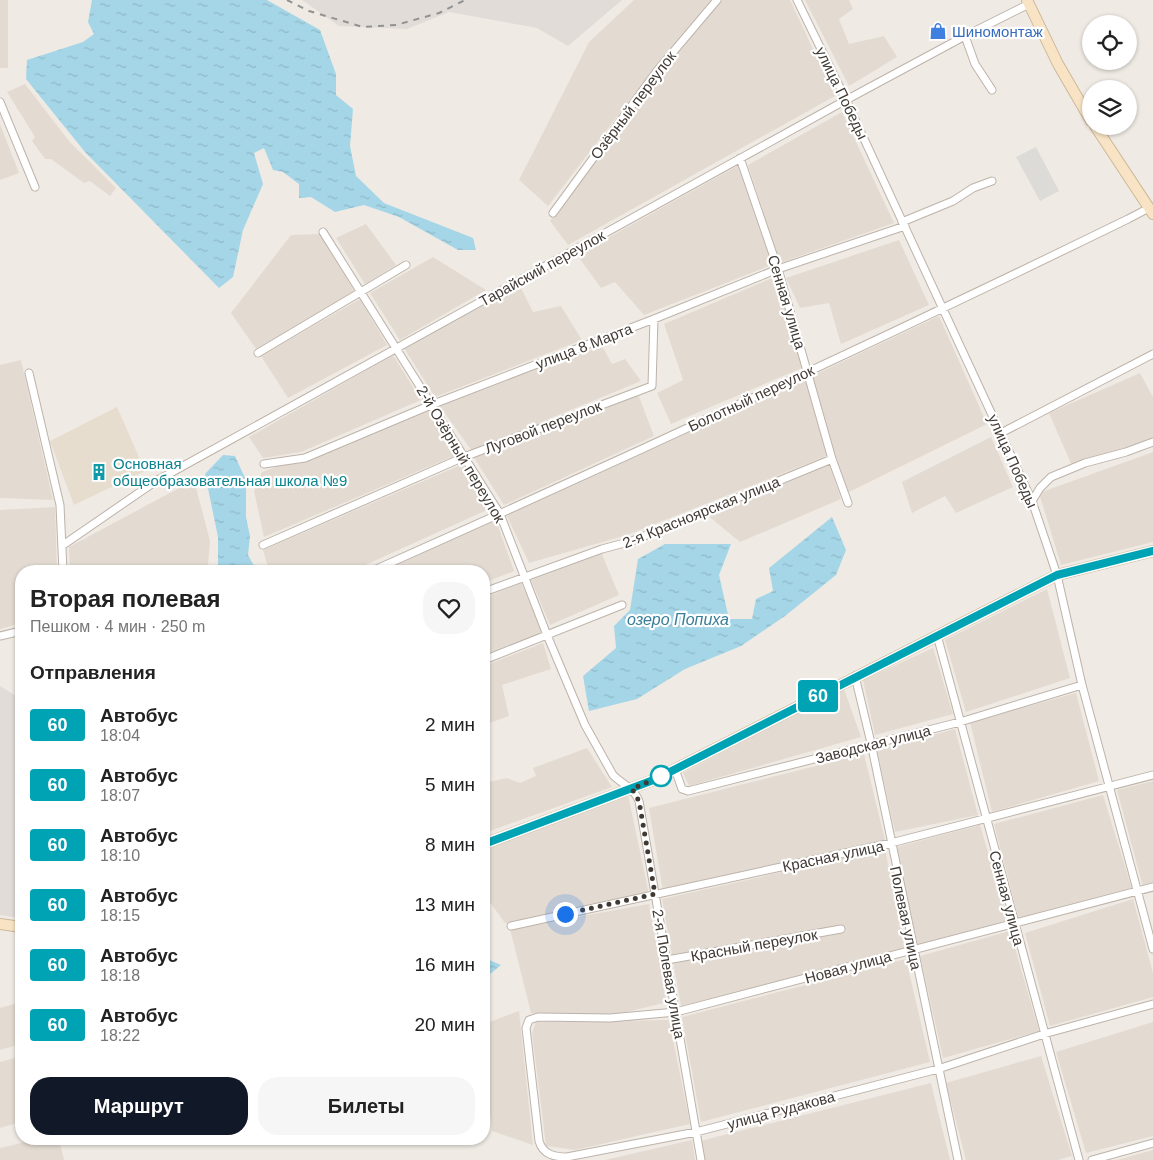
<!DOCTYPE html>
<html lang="ru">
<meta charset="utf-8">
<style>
body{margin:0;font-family:Helvetica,sans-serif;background:#f6f6f6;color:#222;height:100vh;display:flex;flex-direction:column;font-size:19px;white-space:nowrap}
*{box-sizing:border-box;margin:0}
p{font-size:16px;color:#767676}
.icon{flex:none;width:28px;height:28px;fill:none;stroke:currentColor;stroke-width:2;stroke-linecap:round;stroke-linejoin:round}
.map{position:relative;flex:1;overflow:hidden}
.drawer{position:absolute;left:15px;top:565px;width:475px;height:580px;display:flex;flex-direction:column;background:#fff;border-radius:20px;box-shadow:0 1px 4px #0004}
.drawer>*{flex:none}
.badge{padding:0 10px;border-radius:4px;font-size:18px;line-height:32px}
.buttons{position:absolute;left:1082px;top:15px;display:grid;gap:10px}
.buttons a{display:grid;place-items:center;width:55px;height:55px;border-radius:50%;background:#fff;box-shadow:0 1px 4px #0004;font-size:25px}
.you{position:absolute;width:25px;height:25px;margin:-12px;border:4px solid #fff;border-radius:50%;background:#1a73e8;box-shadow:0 0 0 8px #1a73e833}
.map>.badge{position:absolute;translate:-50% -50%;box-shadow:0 0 0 2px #fff}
h2{padding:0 15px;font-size:19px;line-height:45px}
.round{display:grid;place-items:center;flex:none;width:52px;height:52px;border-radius:20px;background:#f6f6f6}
.headline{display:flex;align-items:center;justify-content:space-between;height:85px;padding:0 15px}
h1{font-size:24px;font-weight:800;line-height:38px}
.cta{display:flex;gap:10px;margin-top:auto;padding:10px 15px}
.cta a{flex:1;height:58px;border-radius:20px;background:#111827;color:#fff;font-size:20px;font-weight:800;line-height:58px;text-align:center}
.cta a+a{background:#f6f6f6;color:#222}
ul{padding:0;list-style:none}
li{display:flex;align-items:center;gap:15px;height:60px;padding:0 15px}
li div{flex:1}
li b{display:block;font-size:19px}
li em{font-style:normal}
li .badge{min-width:55px;font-weight:700;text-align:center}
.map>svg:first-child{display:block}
.residential{fill:#e3dbd2}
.industrial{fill:#e1dcd8}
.education{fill:#e7ddcf}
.parking{fill:#dddbd8}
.water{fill:url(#water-ripples)}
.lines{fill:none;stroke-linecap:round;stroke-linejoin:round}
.street-casing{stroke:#bdb3aa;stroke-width:9}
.secondary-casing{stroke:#cdb89a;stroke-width:12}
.street{stroke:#fff;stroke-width:7}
.secondary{stroke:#f8e4c5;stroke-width:10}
.rail{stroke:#929292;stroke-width:2;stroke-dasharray:6 6;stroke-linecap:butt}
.line-casing{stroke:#fff;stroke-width:11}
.line{stroke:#00a3b4;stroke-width:8}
.walk{stroke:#413a34;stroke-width:5;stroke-dasharray:0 9}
.stop-dot{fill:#fff;stroke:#00a3b4;stroke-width:2.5}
.labels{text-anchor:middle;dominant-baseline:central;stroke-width:4.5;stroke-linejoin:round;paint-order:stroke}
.shop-label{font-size:15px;fill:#366cbe;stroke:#fff;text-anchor:start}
.street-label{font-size:15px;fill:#413a34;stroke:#fff}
.culture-label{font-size:15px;fill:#0d838f;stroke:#fff;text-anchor:start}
.water-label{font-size:16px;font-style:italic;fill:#397e98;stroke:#fff}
</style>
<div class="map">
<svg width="1153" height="1160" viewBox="0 0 1153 1160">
<defs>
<pattern id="water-ripples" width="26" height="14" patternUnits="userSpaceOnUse" patternTransform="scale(1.25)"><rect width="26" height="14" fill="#a5d6e7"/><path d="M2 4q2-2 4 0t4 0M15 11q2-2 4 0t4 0" fill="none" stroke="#8fb8c7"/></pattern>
</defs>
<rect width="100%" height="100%" fill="#efeae3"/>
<path class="residential" d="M0,0H8V68H0Z
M634,0H713L656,66L548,206L519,180L589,42Z
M719,0H790L835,96L568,245L550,221L676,50Z
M805,0H849L853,9L839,19L849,44L884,36L897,57L849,86Z
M25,84L69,141L116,188L110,196L90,181L84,183L51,159H45L32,141L35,137L7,92Z
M842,112L894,223L780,263L748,165Z
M0,124L19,173L0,180Z
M739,165L774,264L644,315L615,282L601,288L577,255Z
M366,224L396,265L365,284L336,238Z
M321,234L354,291L256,349L231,313L291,235Z
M899,240L929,305L841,344L829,303L800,308L786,278Z
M433,257L486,290L400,340L370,293Z
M777,276L804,367L671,424L657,393L683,380L664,324Z
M520,286L533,312L561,306L582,340L435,397L404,348Z
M360,299L387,345L288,398L261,356Z
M939,316L987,424L847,493L810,377Z
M602,346L612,364L625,359L641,381L472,451L439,405Z
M393,355L421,400L301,452L263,458L249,437Z
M21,360L53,500L0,498V365Z
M1140,373L1153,397V438L1072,466L1049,413Z
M806,379L829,455L627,535L529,563L506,514Z
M638,394L654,436L504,505L473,456Z
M427,409L454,456L264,537L254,491L262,472L357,438Z
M991,437L1013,487L956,513L945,496L912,513L902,482Z
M1153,452V542L1061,565L1039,493Z
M829,463L841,499L740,542L706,514Z
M463,464L487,510L352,571H269L263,550Z
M194,480L210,541L208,565L192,571H70L69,547Z
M55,507L57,571H21V623L0,629V510Z
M495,518L514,571L484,583V571H378Z
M601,552L619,595L550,625L530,578Z
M521,583L544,632L484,655V598Z
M1047,589L1070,678L966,712L945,640Z
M543,643L551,669L502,685L509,716L484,725V666Z
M933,648L953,714L875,735L863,680Z
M844,689L861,737L689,786L683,773Z
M1076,693L1099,781L992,812L970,722Z
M955,729L978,815L895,832L877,750Z
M587,748L612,787L484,833V783L507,778L520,783L536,776L533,768Z
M864,754L885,840L663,891L649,808Z
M1153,781V884L1143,887L1117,790Z
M628,795L649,894L505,923L484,894V849L521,834Z
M1103,795L1132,889L1019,920L994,824Z
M980,825L1008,920L918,947L897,847Z
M885,849L905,950L681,1006L662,899Z
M1133,899L1153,973V997L1050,1026L1025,933Z
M649,904L667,1002L611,1016L531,1013L510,929Z
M1010,931L1039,1031L943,1058L920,956Z
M906,959L930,1062L701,1122L682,1017Z
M21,1002V1044L0,1050V1008Z
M519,1011L533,1145L492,1131L484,1051V1024Z
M669,1020L690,1124L575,1150L546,1146L532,1033L536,1022Z
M1153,1022V1136L1086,1153L1056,1052Z
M21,1056V1122L0,1128V1062Z
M1041,1056L1072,1156L1058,1160H966L946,1083Z
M931,1083L950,1160H704L700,1141Z
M38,1139H59L64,1160H0V1148Z
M692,1140L695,1160H605Z
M1153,1150V1160H1117Z"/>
<path class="industrial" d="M302,0H622L568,46L537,28L449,12L407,29L339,26Z
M0,686L21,699V918L0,915Z"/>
<path class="education" d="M117,407L145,471L74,505L50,441Z"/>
<path class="parking" d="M1036,147L1059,191L1040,201L1016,157Z"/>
<path class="water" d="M92,0H267L320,30L336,74V95L353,109L350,146L356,176L384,203L473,238L476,250H458L399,217L364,205L335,212L311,197L299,198V184L283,172L273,170L264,148L254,153L263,184L243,230L233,277L219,288L85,152L26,79L27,60L83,42L94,34L88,22Z
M223,455L235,456L246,480V517L250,536L248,555L257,571H218V537L205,474Z
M832,517L846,550L836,575L785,616L741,646L685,669L637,699L589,711L583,676L616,648L614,626L630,610L638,559L665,544H731L719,575L729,619H752L756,599L773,591L769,568Z
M484,950L487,959L501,965L490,974L484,977Z"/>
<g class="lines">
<g class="street-casing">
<path id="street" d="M797,0L846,100L1032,501L1057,575L1082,685L1153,949
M965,36L975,64L992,90
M0,102L35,187
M740,158L778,269L832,459L848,503
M553,213L657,71L717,0
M902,222L953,201L973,188L992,181
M323,232L500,514L547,635L585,725L613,775C623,785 634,788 639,801L701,1160
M258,353L406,265
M29,373L60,505L63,571
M1001,433L1153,354
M264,464L305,458L431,405L654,319L778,269L905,226
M1032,501L1040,488L1051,477L1085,463L1126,452L1153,442
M63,545L156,481L846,100L965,36L1029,4
M263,545L464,457L652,386L654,319
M372,571C626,458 878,341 1128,219L1149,208
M484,592L602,549L632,541L832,459
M937,635L1079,1160
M0,636L21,631
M484,660L622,605
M855,676L871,743L958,1160
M675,769L682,789L688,791L960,722L1082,685
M1153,887L676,1012L610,1018L538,1017L529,1020L526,1028L539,1141C543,1155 555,1157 567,1157L696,1132L938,1069L1044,1034L1153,1004
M511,926L891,843L1153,775
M667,960L841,929
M1092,1160L1153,1143"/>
</g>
<g class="secondary-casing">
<path id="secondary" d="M1027,0L1058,64L1091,121
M1095,126L1153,214
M484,844L656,779L1057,575L1153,551
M0,924L21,927"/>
</g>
<use href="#street" class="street"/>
<use href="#secondary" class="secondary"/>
<path class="rail" d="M287,0L309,11L363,27L396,25L439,13L465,0"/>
</g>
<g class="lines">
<g class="line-casing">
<path id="line" d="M484,844L656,779L1057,575L1153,551"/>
</g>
<use href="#line" class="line"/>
<path class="walk" d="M565,914L655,894L639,801L632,789L666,774L661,776"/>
</g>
<defs>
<g id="shop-bare" transform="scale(1.35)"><path d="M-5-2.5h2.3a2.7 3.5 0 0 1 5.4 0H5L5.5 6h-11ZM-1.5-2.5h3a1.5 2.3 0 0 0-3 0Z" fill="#3f7fe0" stroke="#fff" stroke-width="2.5" paint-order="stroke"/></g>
<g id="building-bare" transform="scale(1.35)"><path d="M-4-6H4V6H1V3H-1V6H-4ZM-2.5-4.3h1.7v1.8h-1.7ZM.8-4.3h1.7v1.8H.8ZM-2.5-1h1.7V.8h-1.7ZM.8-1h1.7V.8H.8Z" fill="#0f9aa8" stroke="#fff" stroke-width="2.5" paint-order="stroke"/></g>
</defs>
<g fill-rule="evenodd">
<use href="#shop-bare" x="938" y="31"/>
<use href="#building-bare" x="99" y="472"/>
</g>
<circle class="stop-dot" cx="661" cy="776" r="10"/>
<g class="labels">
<g class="shop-label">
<text x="952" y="31">Шиномонтаж</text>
</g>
<g class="street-label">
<text transform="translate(842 93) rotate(64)">улица Победы</text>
<text transform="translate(633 105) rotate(-53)">Озёрный переулок</text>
<text transform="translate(542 268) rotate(-29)">Тарайский переулок</text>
<text transform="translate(787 302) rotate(73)">Сенная улица</text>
<text transform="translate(584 346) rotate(-21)">улица 8 Марта</text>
<text transform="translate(751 398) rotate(-25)">Болотный переулок</text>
<text transform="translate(543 427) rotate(-21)">Луговой переулок</text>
<text transform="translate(461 454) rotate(59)">2-й Озёрный переулок</text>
<text transform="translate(1013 461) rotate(66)">улица Победы</text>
<text transform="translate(701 512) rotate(-22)">2-я Красноярская улица</text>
<text transform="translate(873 744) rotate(-14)">Заводская улица</text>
<text transform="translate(833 856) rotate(-12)">Красная улица</text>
<text transform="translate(1007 898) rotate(75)">Сенная улица</text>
<text transform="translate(906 918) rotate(78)">Полевая улица</text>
<text transform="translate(754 945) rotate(-10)">Красный переулок</text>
<text transform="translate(848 967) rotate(-15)">Новая улица</text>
<text transform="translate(669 974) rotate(80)">2-я Полевая улица</text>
<text transform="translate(781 1110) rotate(-15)">улица Рудакова</text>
</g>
<g class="culture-label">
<text x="113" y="463">Основная<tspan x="113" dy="17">общеобразовательная школа №9</tspan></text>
</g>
<g class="water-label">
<text x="678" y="619">озеро Попиха</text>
</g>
</g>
</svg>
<div class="buttons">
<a><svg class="icon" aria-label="locate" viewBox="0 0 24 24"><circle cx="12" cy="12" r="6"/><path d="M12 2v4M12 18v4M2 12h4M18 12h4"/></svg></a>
<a><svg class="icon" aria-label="layers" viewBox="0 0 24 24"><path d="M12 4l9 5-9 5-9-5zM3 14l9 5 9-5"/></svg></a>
</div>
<div class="you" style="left:565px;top:914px"></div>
<b class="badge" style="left:818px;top:696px;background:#00a3b4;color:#fff">60</b>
<section class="drawer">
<div class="headline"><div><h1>Вторая полевая</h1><p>Пешком · 4 мин · 250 m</p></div><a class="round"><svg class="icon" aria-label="heart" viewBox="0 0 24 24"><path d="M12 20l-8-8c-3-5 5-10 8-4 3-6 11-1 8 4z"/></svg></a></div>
<h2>Отправления</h2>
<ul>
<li><span class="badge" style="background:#00a3b4;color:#fff">60</span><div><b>Автобус</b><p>18:04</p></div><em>2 мин</em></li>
<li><span class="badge" style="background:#00a3b4;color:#fff">60</span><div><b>Автобус</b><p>18:07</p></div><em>5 мин</em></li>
<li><span class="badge" style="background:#00a3b4;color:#fff">60</span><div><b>Автобус</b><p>18:10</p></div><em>8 мин</em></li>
<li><span class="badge" style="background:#00a3b4;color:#fff">60</span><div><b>Автобус</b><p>18:15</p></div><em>13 мин</em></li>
<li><span class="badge" style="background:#00a3b4;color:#fff">60</span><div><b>Автобус</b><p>18:18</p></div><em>16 мин</em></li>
<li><span class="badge" style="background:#00a3b4;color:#fff">60</span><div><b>Автобус</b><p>18:22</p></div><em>20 мин</em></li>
</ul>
<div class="cta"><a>Маршрут</a><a>Билеты</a></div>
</section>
</div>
